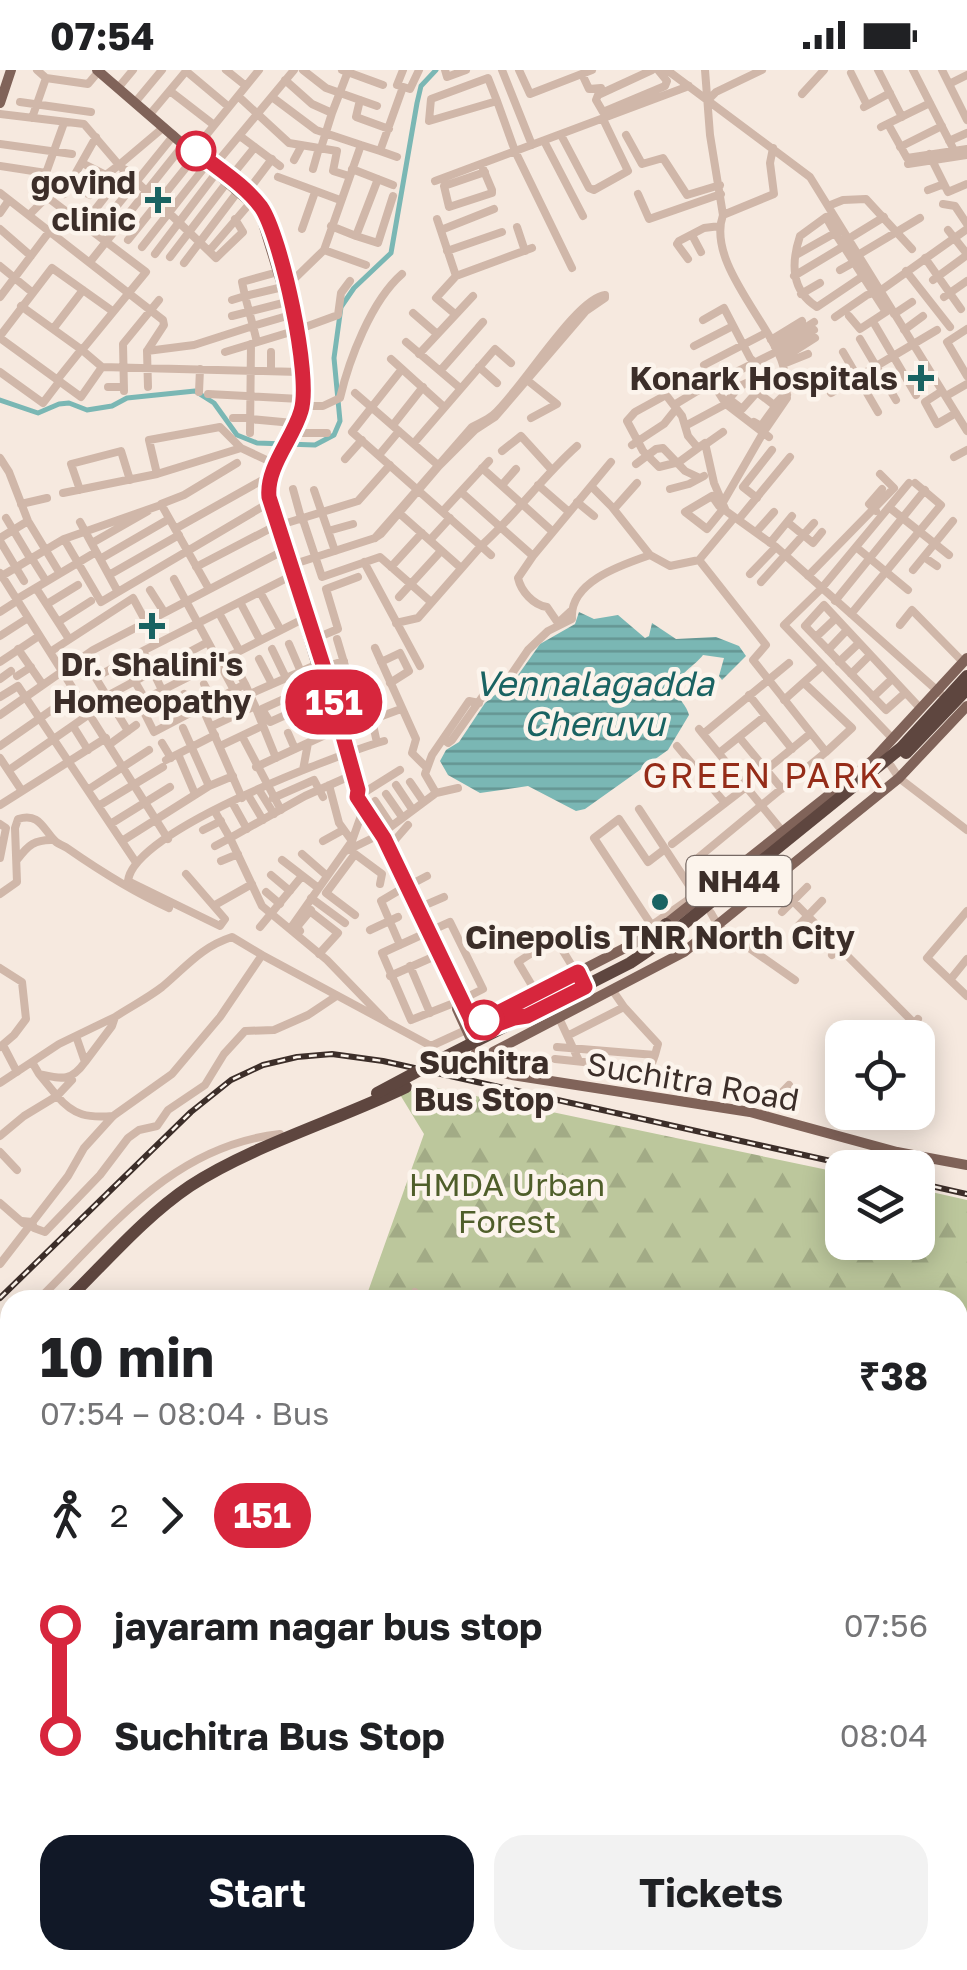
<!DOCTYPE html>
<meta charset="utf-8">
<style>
body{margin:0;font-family:"Golos Text",sans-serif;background:#f2f2f2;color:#202124;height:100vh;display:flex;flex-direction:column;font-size:38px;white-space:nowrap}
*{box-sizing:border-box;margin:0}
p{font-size:32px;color:#757577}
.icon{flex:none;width:55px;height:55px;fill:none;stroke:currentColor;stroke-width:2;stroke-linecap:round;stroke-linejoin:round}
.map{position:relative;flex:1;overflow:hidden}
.details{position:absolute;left:0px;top:1220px;width:968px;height:680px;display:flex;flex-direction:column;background:#fff;border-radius:30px 30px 0 0;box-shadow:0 5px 25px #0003}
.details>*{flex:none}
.badge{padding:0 20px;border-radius:32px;font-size:35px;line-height:65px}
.controls{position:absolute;left:825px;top:950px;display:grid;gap:20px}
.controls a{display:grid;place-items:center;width:110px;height:110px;border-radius:20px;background:#fff;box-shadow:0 5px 25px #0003;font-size:50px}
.map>.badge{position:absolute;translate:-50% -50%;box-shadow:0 0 0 5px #fff}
.legs{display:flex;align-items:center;gap:15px;height:110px;padding:0 40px;font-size:32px}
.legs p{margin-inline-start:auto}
.headline{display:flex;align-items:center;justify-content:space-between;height:170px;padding:0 40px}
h1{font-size:55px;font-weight:700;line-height:75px}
.cta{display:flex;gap:20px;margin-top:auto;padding:20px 40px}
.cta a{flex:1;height:115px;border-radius:30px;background:#111827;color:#fff;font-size:40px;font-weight:700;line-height:115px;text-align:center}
.cta a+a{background:#f2f2f2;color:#202124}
ul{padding:0 40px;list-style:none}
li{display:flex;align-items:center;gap:35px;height:110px;font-size:38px}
li i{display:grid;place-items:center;width:15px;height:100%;margin:0 12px;background:currentColor}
li i::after{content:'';width:25px;height:25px;margin:-12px;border:8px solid;border-radius:50%;background:#fff}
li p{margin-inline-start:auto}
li:first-child i{background:linear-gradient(#0000 50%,currentColor 0)}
li:last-child i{background:linear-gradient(currentColor 50%,#0000 0)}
.status{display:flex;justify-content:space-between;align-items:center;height:70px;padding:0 50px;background:#fff;direction:ltr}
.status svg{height:28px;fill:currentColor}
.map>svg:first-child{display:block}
.forest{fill:url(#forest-firs)}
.water{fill:url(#water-rules)}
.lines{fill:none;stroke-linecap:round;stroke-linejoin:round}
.canal{stroke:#7ab7b4;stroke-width:5}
.minor{stroke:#d0b7a9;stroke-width:8}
.major{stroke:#806359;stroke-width:10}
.highway{stroke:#5e463f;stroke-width:12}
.rail-casing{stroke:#3c2e29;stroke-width:6}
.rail{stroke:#fcf4ec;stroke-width:2.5;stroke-dasharray:8;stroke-linecap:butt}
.highway-bridge{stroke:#5e463f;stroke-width:12}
.line-1-casing{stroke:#fff;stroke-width:22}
.line-1{stroke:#d7263d;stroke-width:15}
.stop-1-dot{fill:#fff;stroke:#d7263d;stroke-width:5}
.poi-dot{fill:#196362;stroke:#fcf4ec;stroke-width:4}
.labels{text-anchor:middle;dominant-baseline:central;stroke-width:9;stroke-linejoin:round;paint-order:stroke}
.shield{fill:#fcf4ec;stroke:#766964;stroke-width:2.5}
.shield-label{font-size:30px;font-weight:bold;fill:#3c2e29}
.poi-label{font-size:32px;font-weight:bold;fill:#3c2e29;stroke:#fcf4ec;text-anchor:end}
.stop-label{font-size:32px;font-weight:bold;fill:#3c2e29;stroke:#fcf4ec}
.street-label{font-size:32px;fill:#3c2e29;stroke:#fcf4ec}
.park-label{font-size:32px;fill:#4f5e2a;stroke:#fcf4ec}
.water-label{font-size:35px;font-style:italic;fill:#196362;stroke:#fcf4ec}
.neighbourhood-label{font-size:35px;letter-spacing:2.5px;fill:#952c18;stroke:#fcf4ec}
</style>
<div class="status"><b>07:54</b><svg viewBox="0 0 49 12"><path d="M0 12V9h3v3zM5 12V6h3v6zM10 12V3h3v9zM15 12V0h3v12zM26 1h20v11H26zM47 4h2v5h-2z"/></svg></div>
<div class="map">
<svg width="967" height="1900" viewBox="0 0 967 1900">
<defs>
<pattern id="forest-firs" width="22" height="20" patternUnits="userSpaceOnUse" patternTransform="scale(2.5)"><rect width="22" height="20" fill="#bcc79c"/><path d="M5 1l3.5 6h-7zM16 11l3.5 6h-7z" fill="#a2ab86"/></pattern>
<pattern id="water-rules" width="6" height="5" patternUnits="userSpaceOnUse" patternTransform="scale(2.5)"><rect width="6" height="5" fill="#7ab7b4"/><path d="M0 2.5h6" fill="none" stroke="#659592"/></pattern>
</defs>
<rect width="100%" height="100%" fill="#f6e9df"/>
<path class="forest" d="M433,1017L842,1103V1172H918V1119L967,1130V1811L958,1816V1230H365L424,1064L399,1023Z
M505,1890H795L774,1900H509Z"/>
<path class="water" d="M579,542L594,549L618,545L645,568L649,566L652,553L676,569L716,567L739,576L746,586L722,610L719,606L724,588L703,585C695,596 675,605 677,621C678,629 687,636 689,645L668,680L585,739L576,741L528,716L480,723L448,705L440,691L446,680L459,672L485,633L516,608L540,574L575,554Z"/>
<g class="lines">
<path class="canal" d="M0,330L38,343L59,334L69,333L87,340L112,336L127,328L195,321L214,333L237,365L257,373L315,375L334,365L340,351L334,288L341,237L354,218L391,183L417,33L421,16L436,0"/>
<path class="minor" d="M37,0L46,8L88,14L99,1
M226,0L246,16
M303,0L326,18L377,36
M342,0L383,15
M403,0L397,15L410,19L419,0
M445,0L447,7L466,0
M502,0L532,75
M519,0L530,24L592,0
M652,0L598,25L596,30L603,42L665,16L667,11L658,0
M667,0L810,107L967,361
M705,0L710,65L723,145C707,190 765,248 781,289C786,301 786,315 787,328L763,363L722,434
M878,0L902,47
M913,0L957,86
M942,0L967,50
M186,1L229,37
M851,3L867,35
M582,4L589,19L601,18
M285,10L312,34L332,43L321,78
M949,14L967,5
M118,18L133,0
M170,21L214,55
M802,24L824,0
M238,26L289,73L337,81L333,101L349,106
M272,27L316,60L361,75
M709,29L716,22L762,0
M137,30L162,0
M360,30L356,47L389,59
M497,31L488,8L431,29L429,51L497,31L515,81L572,198
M20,32L91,42
M864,37L890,23
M151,43L187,0
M332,43L347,4
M0,44L84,54L119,95L164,57
M32,48L46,8
M888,54L907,88L967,79
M881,57L930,33
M561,65L589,118L594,120L628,101L603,49
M626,65L642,94L663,88L687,125L720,115
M240,66L280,96
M544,71L583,146
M949,71L967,63
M0,74L72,84
M900,77L942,56
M195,79L259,0
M380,81L397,87
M929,84L948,122L967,114
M294,90L301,77
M82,93L106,105L119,95L216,188L243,162L235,149
M481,94L492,120V123L449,137L444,116L485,102
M908,94L967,85
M0,96L46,103L64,53
M214,96L294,0
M313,99L319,78
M352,99L393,115
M278,107L340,130
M229,109L255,77
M378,109L356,166L378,173L393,126
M435,111L689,16
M70,115L90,125
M928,120L944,114
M247,122L272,89
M0,123L163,250L164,255L147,281L148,317
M64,124L96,67
M638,124L649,149L721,124
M943,134L955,136L967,154
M828,136L843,130L866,129L912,179
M94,141L126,100
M0,143L9,130
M723,145L774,124L770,93L773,78
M437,149L456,206
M103,153L174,65
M331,156L356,166
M517,157L525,181
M0,159L31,186
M302,159L315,122
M842,159L835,163L826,147L800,166C791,193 791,221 817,237L863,206
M441,160L494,139
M948,160L967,184
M692,165L701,182
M853,166L884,147
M128,170L196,85
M142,177L207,94
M209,181L251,132
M447,181L502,162
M155,184L217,102
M796,185L835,163L886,242
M858,185L920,148
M170,187L228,111
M925,188L961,239
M688,189L677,174L679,171L704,158L720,156
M90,192L184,74
M184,193L239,120
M366,195L324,180L361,75L380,81L403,17
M0,196L33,223
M840,200L858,190
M906,201L950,257
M794,206L844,176
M933,210L967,185
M801,224L820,213
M0,227L49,162
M944,227L967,211
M232,230L245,226L242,212L278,202
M21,236L82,280L146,202L47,127L29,145
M413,243L436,263
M294,244L253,256L245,226L287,216L324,180
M455,244L436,228L456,206L532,178
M894,244L912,232
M232,246L287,232
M849,246L860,259L889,240
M835,247L867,225L880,221L967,159
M703,250L724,238L750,288L767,305
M875,255L916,325
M53,259L83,220
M967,259L947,272L967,306
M297,260L338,245L341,223L350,211
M904,260L923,246
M0,266L52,198L111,240
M0,268L81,327L102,297
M860,269L896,330
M771,270L802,251
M406,272L460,318
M694,276L733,256
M775,277L814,252
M82,280L102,297L299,302
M147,281L194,275L253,256L257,272
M225,282L294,261
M843,282L878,342
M778,283L814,260
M419,284L473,226
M391,289L444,337
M782,289L815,268
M783,294L808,284
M704,295L762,265
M479,297L497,313
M271,301V282
M440,301L483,252
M0,302L43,333L59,312
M57,310L81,280
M527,310L557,334L531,348
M716,312L772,284
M108,317H124
M124,321L123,274L159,230
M942,321L925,332L937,354L956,343
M199,322L200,299
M355,323L439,396
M831,323L937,260
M208,324L300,329
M785,324L774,335L757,322L742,339L729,329L740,316L762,306H763L787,325
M946,326L967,314
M674,335L712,312L726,334
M303,336H323L340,328C349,290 371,231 402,204
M233,348H250
M250,349L293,353
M754,352L761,356L774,338
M393,355L423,317
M685,356L726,334L769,367
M250,363L251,274
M292,363H327
M414,373L495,279L511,293
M706,374L723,362
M632,375L664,354L676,339
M698,378L688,366L682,346L666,325L635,342L627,351L643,381L659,397L679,392L705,373L714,413L726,441L776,477L940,623
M502,381L521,366L551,399
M379,385L399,361
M954,387L967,380
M0,388L9,402L28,451L59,502
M345,389L362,370
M636,394L656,379L663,378L685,401L700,408
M482,398L552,461
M157,404L241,378L273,393
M502,415L516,399
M538,415L569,442
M591,416L612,437L650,485
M293,419L301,448
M670,419L689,414L704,406
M80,420L71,394L121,381L130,410
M314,420L335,481
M461,422L533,486L611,392
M63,423L157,404L149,370L220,357L241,378
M757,428L743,417L772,380
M577,432L594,446
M21,434L47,428
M719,436L712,426L685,442L707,459L724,438
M890,438L949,485
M614,439L637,413
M443,441L489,391
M876,441L869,434L882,419
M399,443L461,498
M302,447L322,507L380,487L431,532
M6,448L30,488
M739,449L790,387
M80,452L118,522
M791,455L813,473L822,462
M277,456L358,431L390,395
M175,459L266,408
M328,461L353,454
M757,461L774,442
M0,468L28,451
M64,469L101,532L267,434
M430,470L450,448
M0,471L24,511
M92,473L148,441
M770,473L792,446
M856,477L908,520
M491,485L481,476C516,445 542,407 577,376
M533,486L518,508C521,521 533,535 547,537L558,553L571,541
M31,487L46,511
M924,487L937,496
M100,489L169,449
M699,490L766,575L753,590L826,682L852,658L804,613
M364,492L420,596
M288,496L375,468L381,464L439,396L475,360L495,347L586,241L605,228V225C576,228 520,322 493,345C487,350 479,353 472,357L375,468
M196,497L275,456
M391,497L422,463
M913,500L953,451
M0,503L168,769
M750,504L776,477
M109,505L179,465
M291,506L123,591L145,629L305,548
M808,506L894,418L880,404
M0,507L64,469L158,436
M761,512L814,453
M36,518L69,569
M209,519L161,434L184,425L237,393
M150,520L164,542
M260,522L280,559
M399,527L441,481
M17,529L96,482
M835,531L925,420
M240,532L260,570
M47,534L78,515
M0,542L17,531
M219,543L239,580
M851,544L941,435L915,413
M58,552L91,531
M396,553L418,548L481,476L352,362L402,299
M900,555L912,540L963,592
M0,566L28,548
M816,567L836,548
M314,569L338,559L326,519L358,507
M337,569L362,653
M289,574L301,602
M375,578L416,669L412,683L427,698
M18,579L43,615
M272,579L286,608
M828,580L847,560
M143,581L162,620
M50,582L133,528L146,552
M83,587L128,661
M259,589L272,614
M0,592L39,566
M381,592L400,583L409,601L390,613
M839,592L859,573
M236,597L245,614
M324,597L344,591
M851,604L870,585
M17,606L31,597
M96,607L111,599
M0,609L11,601
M324,611L262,639L270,652L328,626
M204,614L213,631
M234,620L245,614L255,636
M905,623L886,640L805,556L824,535L920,638
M184,624L194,641
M250,624L318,594
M749,625L792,679
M107,626L208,572
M0,627L18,616L135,791
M873,627L892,609
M784,630L822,596
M356,633L370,628L365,613
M162,636L171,653
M117,642L133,632
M145,644L154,662L234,620L174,509
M0,645L93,580L283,481
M206,646L242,728
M372,650L377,673L384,671
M73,656L88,680
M212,656L255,636L276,688
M183,658L209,716
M699,659L703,664L789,593
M341,661L401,639
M288,663L295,679
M703,664L783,762
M242,666L281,740
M739,667L782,719
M892,668L784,555L821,519L909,413
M443,669L448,673L452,670L485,623L509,608L528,580L548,561L572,549C569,512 621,495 650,485L670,496L699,490L734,448
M162,673L171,688
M110,674L136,655
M0,676L76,623
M220,676L262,656
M677,676L725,733
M719,683L765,646
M178,684L195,724
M0,688L22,721
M166,690L215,665
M891,696L899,708L967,760
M256,697L338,659
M9,700L91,643
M303,700L308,673
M766,700L811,663
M350,706L305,726L230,768L262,836L327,890L385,950
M410,712L423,731
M329,715L339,753L352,771
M396,715L412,739
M89,719L149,680
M259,720L274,744
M436,723L458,718
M386,724L402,747
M248,725L263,750
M357,727L400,700
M273,728L314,710L323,727
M375,731L391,755
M232,732L247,759
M0,735L106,668
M100,735L163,697
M639,739L698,829
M214,740L230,768L215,776
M112,753L170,717
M0,754L6,758L0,788
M203,760L221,751
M122,771L209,716L233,706
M323,771L343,760
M672,774L746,717
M388,778L408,755
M346,781L381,764L436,723L425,704L432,685L469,631L479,633
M302,784L326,805
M699,787L826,682
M17,790C28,775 35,769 54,770
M282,790L317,817
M221,791L238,784
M186,804L225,849L220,856L128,811C133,761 330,688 377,673
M271,805L290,821
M774,812L915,954L918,949
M406,817L427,806
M266,822L280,834
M0,824L17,812L15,758L18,749C39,743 42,757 54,770C57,774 63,775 67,778C100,801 131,821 169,838
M311,828L345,853
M215,835L252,814
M306,838L338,863L319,884
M416,839L444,827
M967,841L927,888L967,926
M782,842L807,817
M711,843L719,857L795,910
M355,845L326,823L355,784L382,804L380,814
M652,855L695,825
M798,856L822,831
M260,857L302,806
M290,859L352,771L363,740
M370,860L398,847
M300,861L297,857L311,840
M656,862L594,768L619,749L648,792L665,779
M400,875L381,831L403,818
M262,885L431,976L466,960
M832,885L852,864
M410,896L430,943
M0,898L22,912L26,949L14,965L0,977
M390,906L433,887
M950,910L967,889
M537,924L518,892L555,868L585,917
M454,933L411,950L382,883L450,852L483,919L459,931
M559,948L579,991
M569,965L624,937L613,921
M3,975L17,1002
M557,977L655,985L658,974L624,937
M555,989L650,999L655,985
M32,992L39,1004C62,1009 71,1012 85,992L76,966
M39,1004L57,1026L72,1010
M0,1013L59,974L115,947L112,956L85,992
M764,1041L789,1015
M0,1066L24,1046L57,1026C74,1046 88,1048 113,1046
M0,1082L17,1100
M0,1133L23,1153
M22,1151L32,1152L34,1158L45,1162L100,1105L128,1068L139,1060L157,1056L168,1040L205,1015L224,984L245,961L274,960L308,945L335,927
M0,1194L68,1106L84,1078L113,1046L172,1004L220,947L262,885L232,867C201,877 186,897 162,917C148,928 130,937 115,947
M38,1230C111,1158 172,1076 280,1064
M411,1230L415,1222
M0,1267L10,1257
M0,1306L10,1317
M0,1647L7,1638
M0,1689L10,1676
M4,1727L10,1717
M0,1766L10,1753
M958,1827L967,1815
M0,1833L10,1820
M958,1858L967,1848
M958,1862L967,1871
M0,1883L10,1875
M67,1890L79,1900
M117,1890L127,1900
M826,1890L832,1900
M881,1890L887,1900
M912,1890L917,1900
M855,1893L859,1900
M210,1898L213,1900
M13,1900L25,1890
M93,1900L102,1890
M146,1900L150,1890
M158,1900L166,1890
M186,1900L188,1897
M237,1900L245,1890
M263,1900L270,1890
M290,1900L293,1896
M321,1900L328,1890
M804,1900L803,1894L807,1890
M952,1900L967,1886"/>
<path class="major" d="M97,0L259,140L291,245L299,302V336L266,408L265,423L354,720L363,740L384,768L476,961L480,963L489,960
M0,33L11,0
M457,939L473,974
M481,952L656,862L873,690L967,588
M476,982L489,999L512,1005L750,1042L897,1082L967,1095
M499,998L492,990L493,982L684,882L899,708L967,636
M0,1441L10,1443
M504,1890L507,1900"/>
<path class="highway" d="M906,683L967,619
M653,875L666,854
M460,990L489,999
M437,991L630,893L664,870L901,678L967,606
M67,1230C106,1192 144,1147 190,1116C251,1076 338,1050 406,1017
M0,1285L10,1275"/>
<g class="rail-casing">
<path id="rail" d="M918,1113L967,1124
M0,1228L191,1042L231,1010L263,995L297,987L332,984L383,991L862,1098"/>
</g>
<use href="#rail" class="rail"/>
<path class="highway-bridge" d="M377,1023L437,991"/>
</g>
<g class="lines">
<g class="line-1-casing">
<path id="line-1" d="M196,81C217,98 245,115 261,137C281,166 312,307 301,341C293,369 266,397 269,427L324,598L358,720L357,727L384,768L477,962L514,948L527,946L585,917L578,902L484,950"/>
</g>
<use href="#line-1" class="line-1"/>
</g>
<g class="stop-1-dot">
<circle cx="196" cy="81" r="18"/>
<circle cx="484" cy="950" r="18"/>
</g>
<g class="poi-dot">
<path d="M153 115h10v10h10v10h-10v10h-10v-10h-10v-10h10z"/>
<path d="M916 293h10v10h10v10h-10v10h-10v-10h-10v-10h10z"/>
<path d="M147 541h10v10h10v10h-10v10h-10v-10h-10v-10h10z"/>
<circle cx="660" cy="832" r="10"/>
</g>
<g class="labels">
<rect class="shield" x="686.5" y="786" width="105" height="50" rx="8"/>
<g class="shield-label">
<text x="739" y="811">NH44</text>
</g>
<g class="poi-label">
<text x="136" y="112">govind<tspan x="136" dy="37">clinic</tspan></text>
<text x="898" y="308">Konark Hospitals</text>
<text x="152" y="594" text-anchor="middle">Dr. Shalini's<tspan x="152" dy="37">Homeopathy</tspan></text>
<text x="660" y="867" text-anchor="middle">Cinepolis TNR North City</text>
</g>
<g class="stop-label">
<text x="484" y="992">Suchitra<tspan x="484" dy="37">Bus Stop</tspan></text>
</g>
<g class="street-label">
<text transform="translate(693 1011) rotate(10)">Suchitra Road</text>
</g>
<g class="park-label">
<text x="507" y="1114">HMDA Urban<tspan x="507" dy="37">Forest</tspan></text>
</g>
<g class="water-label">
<text x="594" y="613">Vennalagadda<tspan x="594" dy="40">Cheruvu</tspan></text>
</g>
<g class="neighbourhood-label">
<text x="764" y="705">GREEN PARK</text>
</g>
</g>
</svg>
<div class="controls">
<a><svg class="icon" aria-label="locate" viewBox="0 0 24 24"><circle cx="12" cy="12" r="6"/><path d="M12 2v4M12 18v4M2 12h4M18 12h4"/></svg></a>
<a><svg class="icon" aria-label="layers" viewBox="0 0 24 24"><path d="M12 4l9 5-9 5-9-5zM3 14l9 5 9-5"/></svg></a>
</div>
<b class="badge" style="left:334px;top:632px;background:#d7263d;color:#fff">151</b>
<section class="details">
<div class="headline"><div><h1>10 min</h1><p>07:54 – 08:04 · Bus</p></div><b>₹38</b></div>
<div class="legs"><svg class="icon" aria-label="walk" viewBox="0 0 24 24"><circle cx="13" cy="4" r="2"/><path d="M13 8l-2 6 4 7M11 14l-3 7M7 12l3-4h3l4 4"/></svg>2<svg class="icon" aria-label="forward" viewBox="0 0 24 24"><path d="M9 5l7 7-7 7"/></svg><b class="badge" style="background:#d7263d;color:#fff">151</b></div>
<ul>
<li><i style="color:#d7263d"></i><b>jayaram nagar bus stop</b><p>07:56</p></li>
<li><i style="color:#d7263d"></i><b>Suchitra Bus Stop</b><p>08:04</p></li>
</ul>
<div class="cta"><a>Start</a><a>Tickets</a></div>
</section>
</div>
